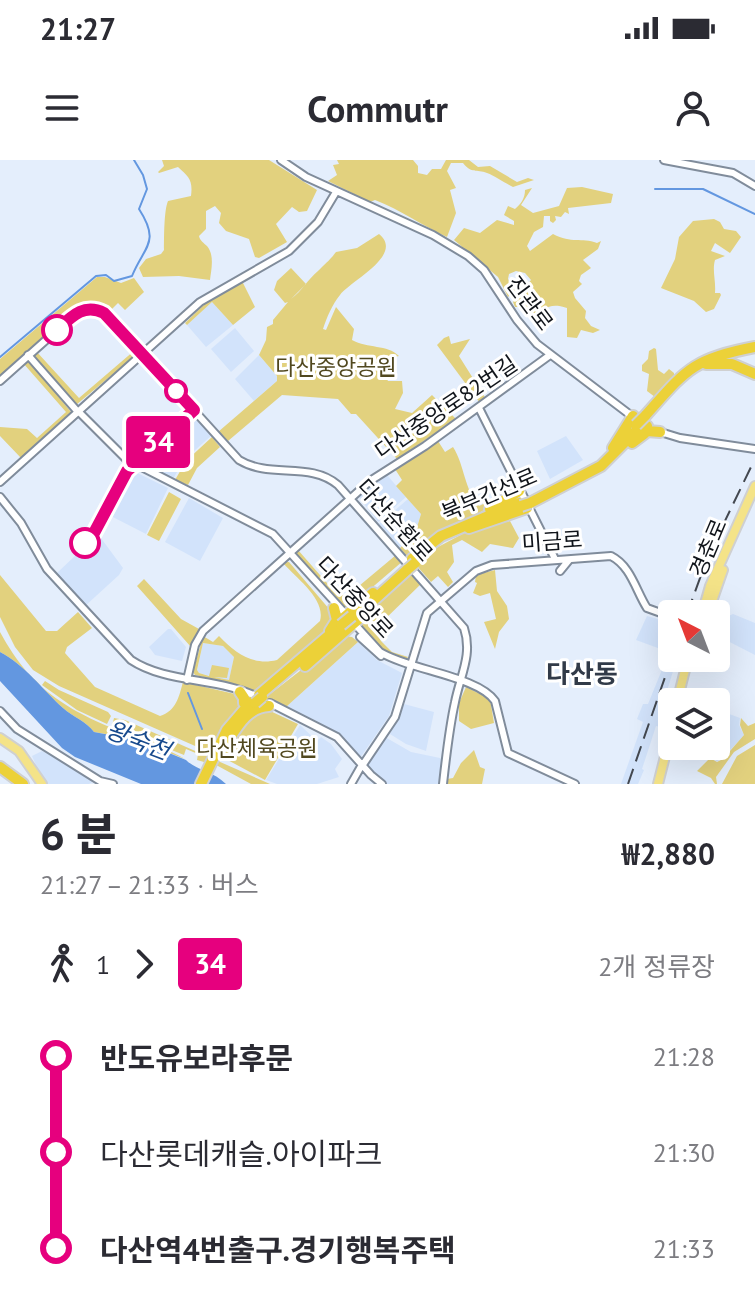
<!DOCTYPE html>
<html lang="ko">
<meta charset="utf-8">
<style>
body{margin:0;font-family:"PT Sans","Noto Sans KR",sans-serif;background:#f7f7f7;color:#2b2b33;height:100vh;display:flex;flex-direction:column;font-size:30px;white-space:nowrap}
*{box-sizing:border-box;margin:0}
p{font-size:26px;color:#7c7c81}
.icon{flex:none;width:44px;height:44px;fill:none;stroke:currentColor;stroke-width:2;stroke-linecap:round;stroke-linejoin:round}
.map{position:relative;height:624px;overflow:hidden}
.panel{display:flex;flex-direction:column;background:#fff;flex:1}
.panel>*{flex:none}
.badge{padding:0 16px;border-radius:6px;font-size:28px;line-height:52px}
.needle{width:52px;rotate:318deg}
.buttons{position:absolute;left:658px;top:440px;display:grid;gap:16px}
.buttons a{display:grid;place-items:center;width:72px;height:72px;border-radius:8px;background:#fff;box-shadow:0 8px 32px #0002;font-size:40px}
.map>.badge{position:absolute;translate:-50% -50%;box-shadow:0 0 0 4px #fff}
.legs{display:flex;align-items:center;gap:12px;height:88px;padding:0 40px;font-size:26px}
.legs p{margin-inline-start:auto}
.summary{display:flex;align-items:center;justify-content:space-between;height:136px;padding:0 40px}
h1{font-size:44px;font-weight:800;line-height:60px}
ul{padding:0 40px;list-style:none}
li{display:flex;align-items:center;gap:28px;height:96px;font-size:30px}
li i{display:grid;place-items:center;width:12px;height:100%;margin:0 10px;background:currentColor}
li i::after{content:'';width:20px;height:20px;margin:-10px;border:6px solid;border-radius:50%;background:#fff}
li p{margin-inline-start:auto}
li:first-child i{background:linear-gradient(#0000 50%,currentColor 0)}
li:last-child i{background:linear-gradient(currentColor 50%,#0000 0)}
.status{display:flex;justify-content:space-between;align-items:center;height:56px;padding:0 40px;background:#fff;direction:ltr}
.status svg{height:22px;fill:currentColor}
header{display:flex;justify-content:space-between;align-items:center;height:104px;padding:0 40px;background:#fff;font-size:36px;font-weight:800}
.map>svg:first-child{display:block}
.built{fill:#d2e3fb}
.green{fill:#e2d17e;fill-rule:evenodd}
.water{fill:#6397e0}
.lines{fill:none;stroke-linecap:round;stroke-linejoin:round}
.stream{stroke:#6397e0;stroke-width:2}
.secondary-casing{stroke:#808c9b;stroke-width:10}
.primary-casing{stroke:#cfd0d1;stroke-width:12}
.highway-casing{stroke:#cfd0d1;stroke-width:14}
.secondary{stroke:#fff;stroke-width:6}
.primary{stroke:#f4e388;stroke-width:8}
.highway{stroke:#ecd138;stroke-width:10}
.rail{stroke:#434850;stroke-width:2;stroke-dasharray:16 8;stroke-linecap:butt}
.highway-bridge-casing{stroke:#cfd0d1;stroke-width:14;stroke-linecap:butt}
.highway-bridge{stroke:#ecd138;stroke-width:10}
.line-1-casing{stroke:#fff;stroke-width:18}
.line-1{stroke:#e6007e;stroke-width:12}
.stop-1-dot{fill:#fff;stroke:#e6007e;stroke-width:4}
.labels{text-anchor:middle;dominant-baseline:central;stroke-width:6;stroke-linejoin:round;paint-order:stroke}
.street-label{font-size:22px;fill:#10141a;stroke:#fff}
.park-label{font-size:22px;fill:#51481f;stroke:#fff}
.water-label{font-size:24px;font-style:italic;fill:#184a8d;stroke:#fff}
.quarter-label{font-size:26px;font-weight:bold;fill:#313a48;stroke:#fff}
</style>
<div class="status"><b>21:27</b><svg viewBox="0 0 49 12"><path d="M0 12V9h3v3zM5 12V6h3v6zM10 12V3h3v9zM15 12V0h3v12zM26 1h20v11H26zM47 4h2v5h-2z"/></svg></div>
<header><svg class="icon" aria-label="menu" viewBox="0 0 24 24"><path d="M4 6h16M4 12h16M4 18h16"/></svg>Commutr<svg class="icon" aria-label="person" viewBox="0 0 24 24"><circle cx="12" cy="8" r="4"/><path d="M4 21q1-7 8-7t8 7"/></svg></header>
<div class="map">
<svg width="755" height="624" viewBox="0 0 755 624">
<rect width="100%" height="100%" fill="#e4eefc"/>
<path class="built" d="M212,142L233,165L206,187L187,165Z
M235,168L254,191L231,212L211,189Z
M259,195L277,216V221L254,241L235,219Z
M192,256L212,275L184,300L173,319L142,303Z
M566,276L583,300L550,319L537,291Z
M133,311L168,328L146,374L107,354L125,319Z
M387,315L406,337L378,362L359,337Z
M189,338L223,358L200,401L165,382Z
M408,339L421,354L415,374L400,388L379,364Z
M98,374L123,408L119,415L84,447L57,413Z
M733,454L755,463V495L716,475L717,461Z
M647,456L672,463V474L666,491L636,480Z
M168,469H171L186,487L182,501L155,495L149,487Z
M358,482L377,500L402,513L389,556L360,598L342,577L286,547Z
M203,483L223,486L234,497L229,521L199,513L197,511Z
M672,485V498H677L661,551L664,555L660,567L656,566L642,609L644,610L638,624H621L643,562L637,559L643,544H648Z
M404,544L434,552L426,591L406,584L390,574Z
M716,549L740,558L739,565L744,575L722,599L717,601L696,588L688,596L677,586H716Z
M300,565L317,581L321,577L331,584L342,599L335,609L339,617L317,624H277L266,620Z
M385,577L411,592L440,598L443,601L438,624H384L366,608Z
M42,591L98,619L89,624H44L32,596Z"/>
<path class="green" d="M162,0H269L317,30L307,51L299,52L292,47L276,64L287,82L259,98L255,97L249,79L226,71L219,63L221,53L215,46L206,51V69L199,76C200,81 204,83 207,86C215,95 211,111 210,120L179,116L143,117L139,108L146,99L161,94L164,90C164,78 164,50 168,41L191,36C193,20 189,17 178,7L159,13L158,12L164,6Z
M337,0H413L418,6V13L427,15L432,9H441L446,0H469L478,7L490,6L517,22L528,18L534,20L513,27C505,23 495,16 487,13C476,9 472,14 463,3H451L447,11L456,28L450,30L456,53L447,77C421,65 401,50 375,40L370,42L328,21L337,15L333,5L339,4Z
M582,27L613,34L611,43L568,48L569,54L565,52L561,57L555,56L556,60L553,63L550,61V56H544L543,67L534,72L527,86L530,91L553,74C572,84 581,77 597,83L601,81L598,89L583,100L591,108L581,115L579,121L582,124L573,132L575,138L586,151L585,158L591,166L600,170L593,173L581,170L577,178L567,177V148C548,142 546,150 530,155L525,150V142L521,147H515L513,142L516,137H522L526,141L520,133L531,120L525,113L516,111L509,114L508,119L515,131L508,137L498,117L454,80L464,68L480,73L497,60L514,65V61L504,55L508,46L515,49C521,44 525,38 525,30L532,28L521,45L533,53L559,46L567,28Z
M714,59L720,62L724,69L736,71L741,77L730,93L715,83L711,91L725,96L715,100C712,111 716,120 715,133H720L721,135L714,149L706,152L694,141L661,128L675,99L679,77L693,61Z
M379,74C405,95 350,121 340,135C332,145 327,157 323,169L326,170L336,147L354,169L352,180C368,189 387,184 399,196L381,200L379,205L388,221H402L403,233L395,249L412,253L432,235L456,259L397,299L356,254H351L338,239L282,235L228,281L218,272L277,221V216L259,195L266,180L267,167L273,164V160L288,142L285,143L274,130L277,121L291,108L306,124L291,139C302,131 308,119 318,111C325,104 330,100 336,92L357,88Z
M97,117H105L121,123L134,118L144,132L125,150L118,143L110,151L90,145L79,147L0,216V199Z
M242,121L255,147L233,165L212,142L187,165L185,163L210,139Z
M449,176L451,184L470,179L459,196L486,239L480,243L437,185L444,178Z
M654,188L656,189L658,210L664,214L669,209L674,213V218L655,237L647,231L649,214L642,211V205L648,199L649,191Z
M135,190L137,194L76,245L32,195L36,191L79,238Z
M26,201H29L71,252L21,298L0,276V267L27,269L37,278L66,252L23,203Z
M212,277L220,287L197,308L188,325L175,320L186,301Z
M438,281L445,292L453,287C465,306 464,329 479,346L514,329L478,354L435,375L408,397L400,388L415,374L421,354L396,326L402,320L395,309Z
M169,332L181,339L159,381L147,375Z
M510,361L519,378L513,388L490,384L482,392L462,380L452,385L454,402L447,412L453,422L448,427L438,416L431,422L416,405L438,387L470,370Z
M298,390L334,431L343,435L353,431L396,395L403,401L347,449L296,394Z
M285,402H289L330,450L334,459L325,473L255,533L238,525L195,515L193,512L203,476L213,482L219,476C235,493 253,506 277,500L320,461C326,439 297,419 283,403ZM203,483L223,486L234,497L229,520L214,517L227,518L229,508L212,505L209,516L199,513L197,510Z
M410,410L422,423L377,467V474L381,481L392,492L408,497L405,501C388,494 364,481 361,461Z
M495,410L497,431L507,446L509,459L499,472L495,489L484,462L496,459L490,433L480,436L473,433L477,423L475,422L476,415Z
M0,415L46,471H57L78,452L92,468L67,487L65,493L95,527L160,556C176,551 179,537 183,522L239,535L242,542L222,569L211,593L59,526L33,510L15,487L0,457Z
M144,419L181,459L199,469L191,487L137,426Z
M0,472C33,533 71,552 134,577C150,584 170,590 185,599L121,574L111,573V575L94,572C86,561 73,557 63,548C44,531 24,504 0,492Z
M345,476L352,477L358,482L286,547L265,538Z
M45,521L59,530L108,552L111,556L107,564L77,550L42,525Z
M466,527L490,539L494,563L471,569L459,561V543Z
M268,550L298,564L265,620L222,597L251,557Z
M114,558L125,560L270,624H251L218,606L197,600L198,594L186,589L184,595L112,566Z
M741,558L748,566L755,563V579L734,592L716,617L717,624H715L711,618L697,611L710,598L717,602L723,599L744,575L740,565Z
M755,585V624H722L737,596Z
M474,590L480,607L485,609L482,624H446L447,619L453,618L461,603Z"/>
<path class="water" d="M0,492C24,504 44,531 63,548C73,557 86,561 94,572L110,575L112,571L121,573L186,600C196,610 213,611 226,624H141L75,597L62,588L0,521Z"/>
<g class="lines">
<path class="stream" d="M655,29H703L755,54
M0,197L96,116L106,115L114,121L132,116C144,86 161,83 139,49L147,29L143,15L134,0
M188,533L202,569"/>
<g class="secondary-casing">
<path id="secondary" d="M281,0L306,17L433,75L468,96L484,110L517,160L537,184L633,257
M664,0L733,13L755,26
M28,195L78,252
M0,221L74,155C90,144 101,150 114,162L239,300C270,319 310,301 338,325L464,468C473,495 460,516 455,542C449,569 446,597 443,624
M479,248L555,399
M78,251L126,299L273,374L380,492C409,510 478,516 495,541L508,593L575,624
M657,271L680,278L755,289
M0,322L200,142L289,91L318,62L336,32
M0,337L21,363L47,409L131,500C167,524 220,517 260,538
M560,411L569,400
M360,477L381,496
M187,520L195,485L203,471L370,321L425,286L550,195
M270,543L337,577L371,615L382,624
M0,551L17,569L100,621L113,624
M362,606L395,557L427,453L476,411L492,405L611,396C631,406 636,431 647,448L672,457
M351,624L363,603"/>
</g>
<g class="primary-casing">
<path id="primary" d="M709,450L723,410
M702,454L710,426L755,326
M677,542L688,498
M0,578L19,591L42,624
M658,624L672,569"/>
</g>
<g class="highway-casing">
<path id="highway" d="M706,204H732L755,214
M645,256C686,210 692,199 755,187
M644,274L647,271L660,272
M632,283L644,274L647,266
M613,288L633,256
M530,343L601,306L639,268
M490,349L519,331
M469,368L527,348
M412,399L441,376L519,343
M355,457L408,409
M342,459L373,433
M330,471L337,460L334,448
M305,506L361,457
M240,532L244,538V543
M259,535L341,465
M226,584C237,567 247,547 269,546
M0,607L23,624
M201,624L227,570L251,542"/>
</g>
<use href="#secondary" class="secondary"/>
<use href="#primary" class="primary"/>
<use href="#highway" class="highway"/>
<path class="rail" d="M687,454L708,396L751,307
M628,624L672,497"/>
<g class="highway-bridge-casing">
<path id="highway-bridge" d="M636,265L645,256
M521,346L530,343
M408,409L415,403
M341,465L352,456
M255,543L262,537"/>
</g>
<use href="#highway-bridge" class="highway-bridge"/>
</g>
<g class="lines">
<g class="line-1-casing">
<path id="line-1" d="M57,170C72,156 84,143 104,153L194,250L127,311L94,373L85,383"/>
</g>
<use href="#line-1" class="line-1"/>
</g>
<g class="stop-1-dot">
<circle cx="57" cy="170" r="14"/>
<circle cx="176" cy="231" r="10"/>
<circle cx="85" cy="383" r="14"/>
</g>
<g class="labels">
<g class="street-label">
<text transform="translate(530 143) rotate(53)">진관로</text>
<text transform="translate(446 247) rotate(-34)">다산중앙로82번길</text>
<text transform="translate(489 334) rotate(-23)">북부간선로</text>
<text transform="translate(395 360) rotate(48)">다산순환로</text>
<text transform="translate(552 381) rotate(-4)">미금로</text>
<text transform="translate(708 388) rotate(-67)">경춘로</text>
<text transform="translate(355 437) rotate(47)">다산중앙로</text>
</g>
<g class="park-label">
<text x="336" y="207">다산중앙공원</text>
<text x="257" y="588">다산체육공원</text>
</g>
<g class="water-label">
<text transform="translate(138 580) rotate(21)">왕숙천</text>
</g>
<g class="quarter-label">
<text x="582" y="513">다산동</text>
</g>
</g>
</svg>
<div class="buttons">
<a><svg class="needle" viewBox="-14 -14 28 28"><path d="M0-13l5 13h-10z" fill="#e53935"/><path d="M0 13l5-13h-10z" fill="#7c7c81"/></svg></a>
<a><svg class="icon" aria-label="layers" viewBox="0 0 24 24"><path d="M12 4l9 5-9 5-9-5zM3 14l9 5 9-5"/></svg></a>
</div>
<b class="badge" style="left:158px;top:282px;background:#e6007e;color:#fff">34</b>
</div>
<section class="panel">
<div class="summary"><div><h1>6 분</h1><p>21:27 – 21:33 · 버스</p></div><b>₩2,880</b></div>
<div class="legs"><svg class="icon" aria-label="walk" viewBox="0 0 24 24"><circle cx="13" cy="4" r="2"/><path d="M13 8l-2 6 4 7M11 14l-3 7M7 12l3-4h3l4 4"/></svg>1<svg class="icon" aria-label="forward" viewBox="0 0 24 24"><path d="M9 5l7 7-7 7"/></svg><b class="badge" style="background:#e6007e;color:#fff">34</b><p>2개 정류장</p></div>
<ul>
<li><i style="color:#e6007e"></i><b>반도유보라후문</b><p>21:28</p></li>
<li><i style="color:#e6007e"></i><span>다산롯데캐슬.아이파크</span><p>21:30</p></li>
<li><i style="color:#e6007e"></i><b>다산역4번출구.경기행복주택</b><p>21:33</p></li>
</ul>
</section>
